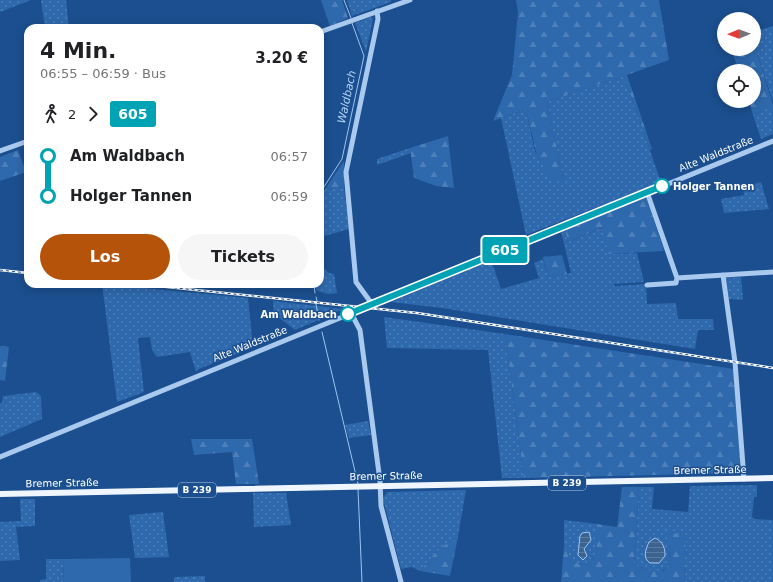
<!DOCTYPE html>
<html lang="de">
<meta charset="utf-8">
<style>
body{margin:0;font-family:"DejaVu Sans",sans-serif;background:#f6f6f6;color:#202124;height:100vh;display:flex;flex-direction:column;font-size:15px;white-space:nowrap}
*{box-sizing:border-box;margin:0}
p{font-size:13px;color:#757577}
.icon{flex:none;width:22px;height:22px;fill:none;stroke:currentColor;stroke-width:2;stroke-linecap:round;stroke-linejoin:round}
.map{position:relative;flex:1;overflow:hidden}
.drawer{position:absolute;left:24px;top:24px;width:300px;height:264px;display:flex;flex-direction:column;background:#fff;border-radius:12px;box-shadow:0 2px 10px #0003}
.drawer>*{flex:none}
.badge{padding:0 8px;border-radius:3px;font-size:14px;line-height:26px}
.needle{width:26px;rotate:269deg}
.controls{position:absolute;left:717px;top:12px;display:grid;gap:8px}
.controls a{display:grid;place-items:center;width:44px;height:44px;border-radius:50%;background:#fff;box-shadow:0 2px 10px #0003;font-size:20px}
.map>.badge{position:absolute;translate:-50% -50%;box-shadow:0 0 0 2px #fff}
.legs{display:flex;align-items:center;gap:6px;height:44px;padding:0 16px;font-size:13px}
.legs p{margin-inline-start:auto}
.overview{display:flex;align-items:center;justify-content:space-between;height:68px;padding:0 16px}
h1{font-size:22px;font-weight:700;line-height:30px}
.primary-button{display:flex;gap:8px;margin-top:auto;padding:8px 16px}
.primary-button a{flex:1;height:46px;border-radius:24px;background:#b45309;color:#fff;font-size:16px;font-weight:700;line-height:46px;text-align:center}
.primary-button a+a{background:#f6f6f6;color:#202124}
ul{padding:0 16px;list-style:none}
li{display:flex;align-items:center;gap:14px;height:40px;font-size:15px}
li i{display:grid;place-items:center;width:6px;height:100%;margin:0 5px;background:currentColor}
li i::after{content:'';width:10px;height:10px;margin:-5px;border:3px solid;border-radius:50%;background:#fff}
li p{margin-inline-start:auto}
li:first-child i{background:linear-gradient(#0000 50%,currentColor 0)}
li:last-child i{background:linear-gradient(currentColor 50%,#0000 0)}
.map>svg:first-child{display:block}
.grass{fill:url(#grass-dots)}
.forest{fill:url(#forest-firs)}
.park{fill:#2e69ad}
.water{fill:url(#water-rules);stroke:#9cc4f0}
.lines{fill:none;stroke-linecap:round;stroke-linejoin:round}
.stream{stroke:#9cc4f0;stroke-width:1}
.minor{stroke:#a9c9ee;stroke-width:5}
.major{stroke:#f0f6ff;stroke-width:6}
.rail-casing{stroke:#fff;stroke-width:2.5}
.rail{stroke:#1b4f8f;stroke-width:1;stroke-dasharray:3;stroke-linecap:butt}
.line-1-casing{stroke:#fff;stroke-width:9}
.line-1{stroke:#00a3b4;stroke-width:6}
.stop-1-dot{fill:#fff;stroke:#00a3b4;stroke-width:2}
.labels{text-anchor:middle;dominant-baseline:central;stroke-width:3;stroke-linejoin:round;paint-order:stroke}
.shield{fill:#1b4f8f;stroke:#bbcadd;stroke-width:1}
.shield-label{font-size:9px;font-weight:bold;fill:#fff}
.street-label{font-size:10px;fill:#fff;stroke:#1b4f8f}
.stop-label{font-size:10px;font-weight:bold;fill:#fff;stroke:#1b4f8f;text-anchor:start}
.water-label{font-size:11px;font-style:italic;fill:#b5d3f5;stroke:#1b4f8f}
</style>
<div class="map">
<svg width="773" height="582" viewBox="0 0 773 582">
<defs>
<pattern id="grass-dots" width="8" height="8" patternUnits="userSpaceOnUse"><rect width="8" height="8" fill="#2e69ad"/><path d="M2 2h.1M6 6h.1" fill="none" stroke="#4d80b9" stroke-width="1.8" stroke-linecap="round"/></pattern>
<pattern id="forest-firs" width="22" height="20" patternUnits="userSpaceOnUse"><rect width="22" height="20" fill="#2e69ad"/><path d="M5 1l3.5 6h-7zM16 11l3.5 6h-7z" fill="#4d80b9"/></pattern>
<pattern id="water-rules" width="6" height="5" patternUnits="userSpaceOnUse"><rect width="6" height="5" fill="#3c6290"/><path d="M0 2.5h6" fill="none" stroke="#597aa1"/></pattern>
</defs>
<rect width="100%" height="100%" fill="#1b4f8f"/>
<path class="grass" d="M0,0H31L0,12Z
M41,0H66L69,28H45Z
M347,0H391V2L352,16Z
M371,17L373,19L366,52L355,23Z
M773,26V102L754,43V32Z
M624,76L661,182L526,235L501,118L526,109L535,152L564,182L547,102Z
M773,105V134L761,139L753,115Z
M410,148L411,153L377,165V159Z
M761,182L769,209L724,213L721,199L744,195L743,187Z
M344,187L349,229L321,237V266L329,273L334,274L337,293L329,294L317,291L315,284H320V196L325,189Z
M604,227L608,254L637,253L644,282L614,284V286L646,284L647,304L676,303L678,319H713L714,330H698L695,349L442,308L391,302L491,260L501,289L539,278L534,263L543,259L548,277L571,273L561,231L565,230L568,242Z
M741,277L743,300L729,299L726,278Z
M102,284L248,298L253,347L199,369L196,372L190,352L157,357L152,350L150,337L138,338L144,392L117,402Z
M273,301L344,309L295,330L274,314Z
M384,317L505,334L524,478H502L488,350L387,348Z
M36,392L41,396L42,419L0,437V403H2L3,396Z
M368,421L371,435L349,438L345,425Z
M757,485V497H754L752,517L755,519L773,520V582H684L686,535L670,543L669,564L662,571H652L634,565L639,487H654L652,509L688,512L690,486Z
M466,490L457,542H450L436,552L420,571L412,567L401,569L383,499L387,492Z
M253,493H286L291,525L254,527Z
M20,499H35V526L16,527L20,560L0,561V522L21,521Z
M163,512L169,557L135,558L129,515Z
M564,520L597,524V553L587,565L571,562L564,545Z
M46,559H63L64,582H40V580L46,579Z
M205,576V582H174V577Z"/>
<path class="forest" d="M321,0H342L348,18L330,26Z
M516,0H659L669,60L627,75L652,149L650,150L624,76L547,102L564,182L549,180L536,152L526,109L493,121L512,75L518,13Z
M754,43L773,105L753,115L749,101H754V71H739L731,49H754Z
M448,136L454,188L436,186L414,178L410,148Z
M18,150L26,172L0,181V157Z
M344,161V187L325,189Z
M644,197L647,199L664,251L608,254L603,227L568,242L565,230Z
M562,255L567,274L548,277L543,257Z
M505,334L734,369L741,473L524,478Z
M0,346L9,347L5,381L0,380Z
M191,439H252L259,484H236L232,452L194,455Z
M622,487H639L634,565L652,571H663L669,564L670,543L665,533L686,534L684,582H561L564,545L571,562L587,565L597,553V524L617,527Z
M450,541L457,542L450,576L420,571L436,552Z"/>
<path class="park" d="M130,558L131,582H64L63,559Z"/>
<path class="water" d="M589,532L591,540L584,549L587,556L583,560L578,555L580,536L582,533Z
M655,538C663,542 665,547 665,556L659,563H650C642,558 646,549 649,542Z"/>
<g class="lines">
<path class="stream" d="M344,0L351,18
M320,193L342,159L364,56L352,23
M314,284L315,293
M316,297L317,301
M316,304L318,315
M319,318V320
M322,332L358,484
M358,489L362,582"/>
<path class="minor" d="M320,32L410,0
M0,151L28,141
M647,192L677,278
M723,275L735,362L744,479
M647,285L676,283L677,278L773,272
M372,304L356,282L346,172L378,19L377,11
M351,313L360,330L380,481L381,506L401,582
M0,457L773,141"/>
<path class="major" d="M0,494L773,478"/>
<g class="rail-casing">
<path id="rail" d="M0,270L28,273
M138,284L417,313L773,368"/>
</g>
<use href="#rail" class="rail"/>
</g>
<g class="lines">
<g class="line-1-casing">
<path id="line-1" d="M348,314L662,186"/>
</g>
<use href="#line-1" class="line-1"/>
</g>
<g class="stop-1-dot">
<circle cx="662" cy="186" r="7"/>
<circle cx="348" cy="314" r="7"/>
</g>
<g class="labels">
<g class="shield">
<rect x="548" y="476" width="38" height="14" rx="3"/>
<rect x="178" y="483" width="38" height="14" rx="3"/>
</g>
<g class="shield-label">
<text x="567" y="483">B 239</text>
<text x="197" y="490">B 239</text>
</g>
<g class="street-label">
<text transform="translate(716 154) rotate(-22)">Alte Waldstraße</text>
<text transform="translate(250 344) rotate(-22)">Alte Waldstraße</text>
<text transform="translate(710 470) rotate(-1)">Bremer Straße</text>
<text transform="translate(386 476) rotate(-1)">Bremer Straße</text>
<text transform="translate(62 483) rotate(-1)">Bremer Straße</text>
</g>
<g class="stop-label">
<text x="673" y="186">Holger Tannen</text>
<text x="337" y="314" text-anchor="end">Am Waldbach</text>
</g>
<g class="water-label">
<text transform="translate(347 97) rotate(-78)">Waldbach</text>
</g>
</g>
</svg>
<div class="controls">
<a><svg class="needle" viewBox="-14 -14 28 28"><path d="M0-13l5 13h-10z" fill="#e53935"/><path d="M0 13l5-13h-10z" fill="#757577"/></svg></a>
<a><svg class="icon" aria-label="locate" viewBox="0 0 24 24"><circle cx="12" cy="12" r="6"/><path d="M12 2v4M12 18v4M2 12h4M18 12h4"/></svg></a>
</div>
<b class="badge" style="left:505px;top:250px;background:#00a3b4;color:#fff">605</b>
<section class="drawer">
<div class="overview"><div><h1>4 Min.</h1><p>06:55 – 06:59 · Bus</p></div><b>3.20 €</b></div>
<div class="legs"><svg class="icon" aria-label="walk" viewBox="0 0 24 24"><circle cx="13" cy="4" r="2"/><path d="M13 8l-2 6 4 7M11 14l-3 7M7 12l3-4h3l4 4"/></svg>2<svg class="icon" aria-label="forward" viewBox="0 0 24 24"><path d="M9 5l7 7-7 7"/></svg><b class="badge" style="background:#00a3b4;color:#fff">605</b></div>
<ul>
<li><i style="color:#00a3b4"></i><b>Am Waldbach</b><p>06:57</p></li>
<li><i style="color:#00a3b4"></i><b>Holger Tannen</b><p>06:59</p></li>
</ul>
<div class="primary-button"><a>Los</a><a>Tickets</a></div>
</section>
</div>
